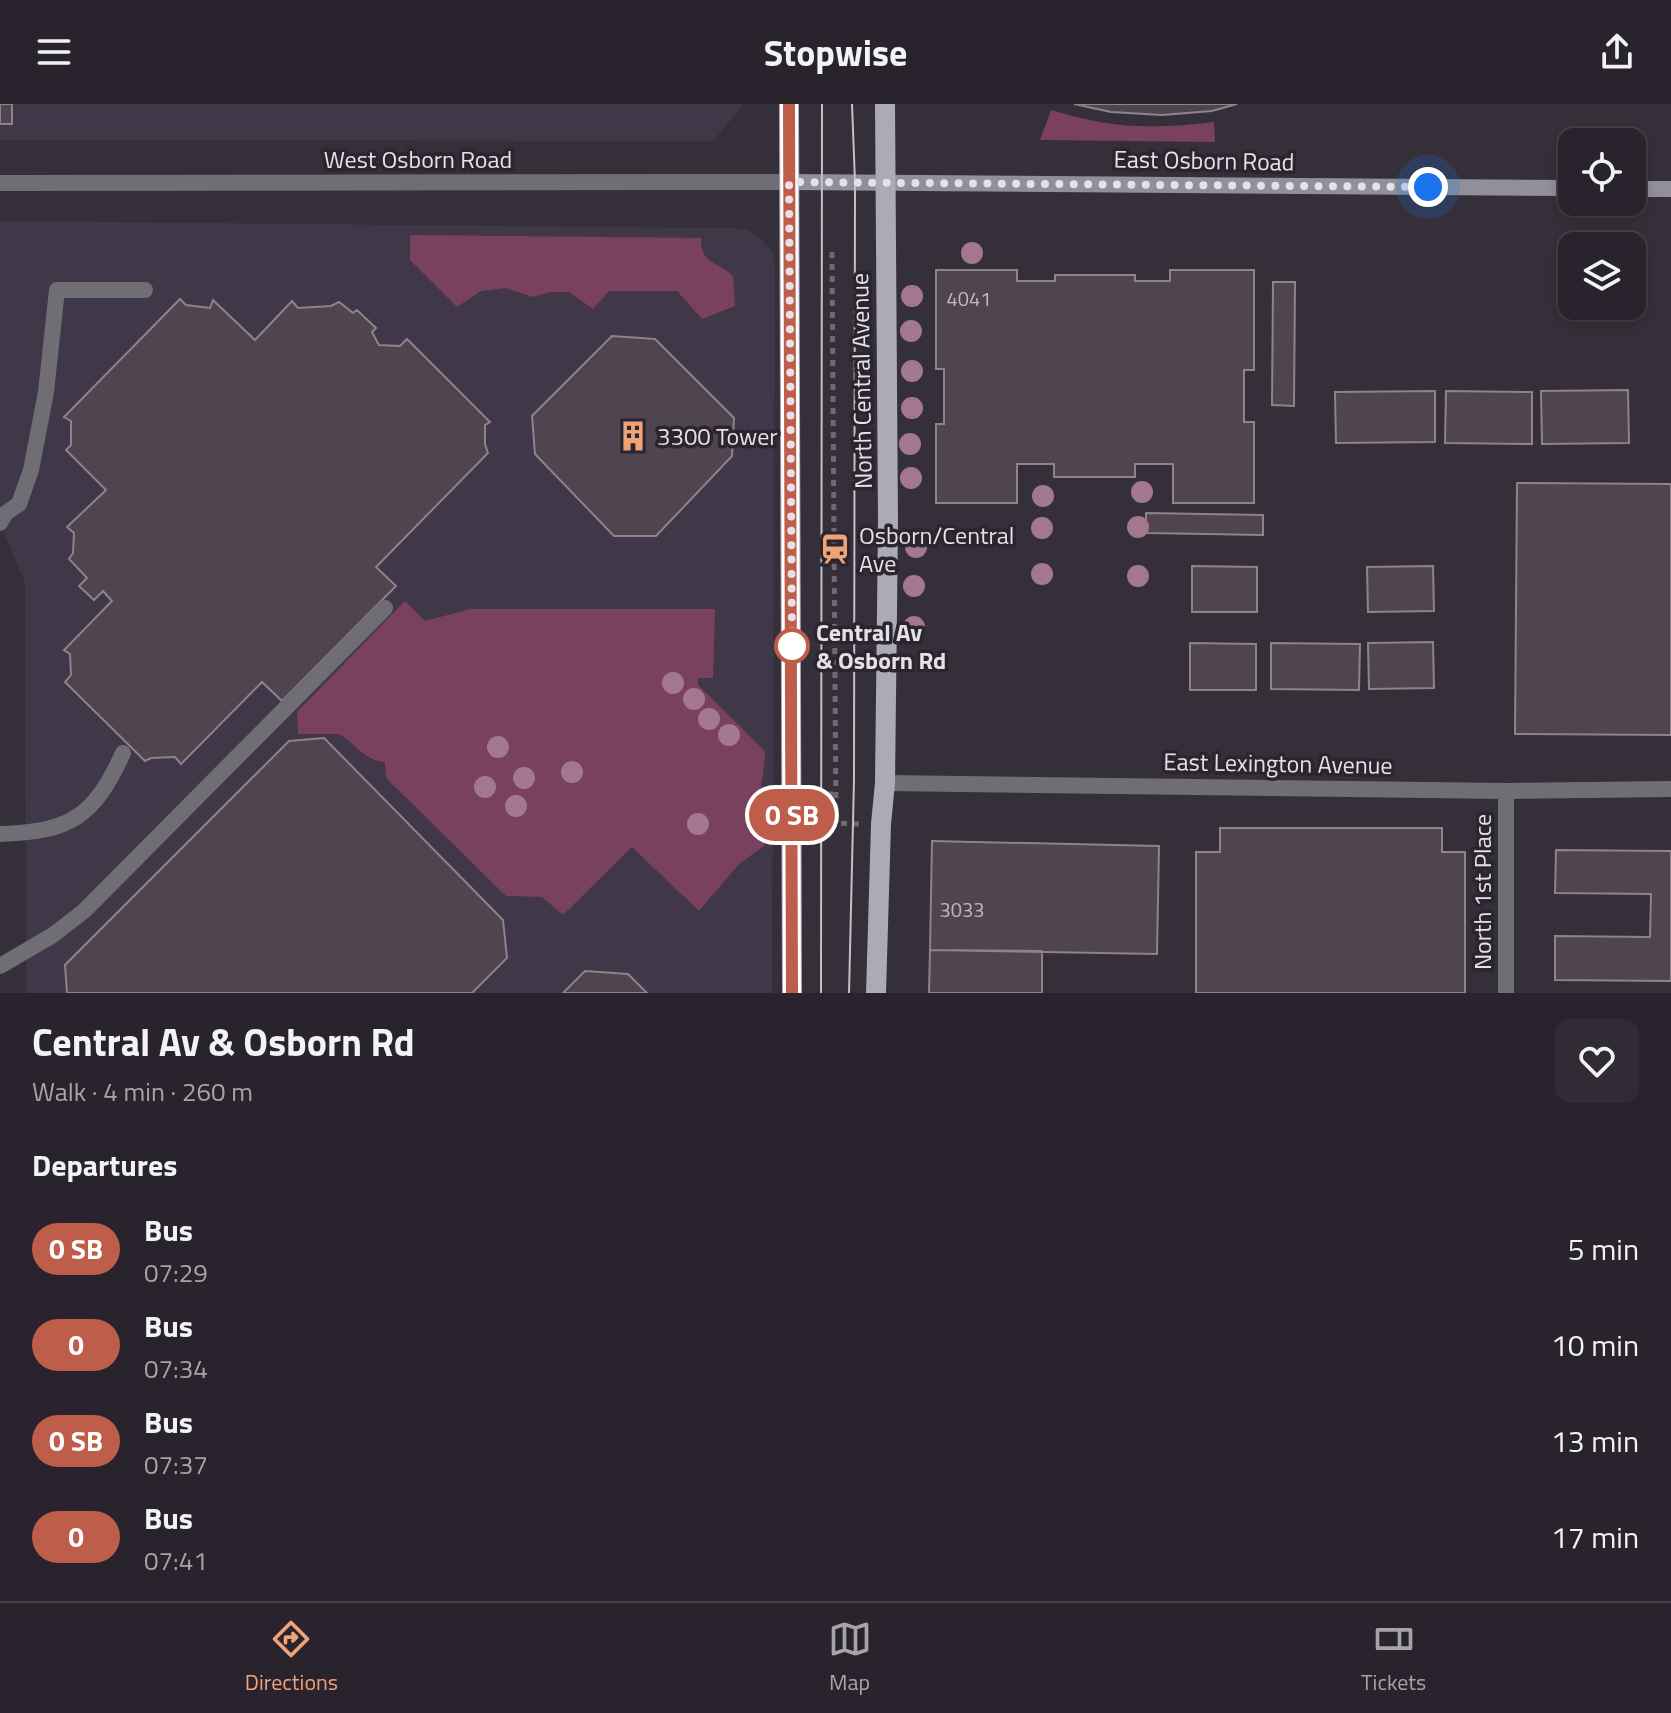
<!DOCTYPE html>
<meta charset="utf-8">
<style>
body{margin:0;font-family:"Titillium Web",sans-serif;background:#302b34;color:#f1f3f6;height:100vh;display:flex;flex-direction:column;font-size:30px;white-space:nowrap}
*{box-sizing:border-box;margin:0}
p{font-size:26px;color:#a5a4a9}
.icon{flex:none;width:44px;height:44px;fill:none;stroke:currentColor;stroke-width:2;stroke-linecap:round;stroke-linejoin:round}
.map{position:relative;height:889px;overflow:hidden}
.side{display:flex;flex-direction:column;background:#28232c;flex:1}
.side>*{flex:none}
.badge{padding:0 16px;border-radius:26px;font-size:28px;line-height:52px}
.buttons{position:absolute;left:1558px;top:24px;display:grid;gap:16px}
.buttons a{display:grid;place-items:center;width:88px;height:88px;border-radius:16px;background:#28232c;box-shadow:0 4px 12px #0003,0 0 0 2px #444048;font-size:40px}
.you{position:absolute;width:40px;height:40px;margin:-20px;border:6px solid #fff;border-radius:50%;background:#1a73e8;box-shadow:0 0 0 12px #1a73e833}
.map>.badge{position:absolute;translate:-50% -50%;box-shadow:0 0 0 4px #fff}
h2{padding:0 32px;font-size:30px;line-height:72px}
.round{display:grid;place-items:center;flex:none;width:84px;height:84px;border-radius:16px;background:#302b34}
.summary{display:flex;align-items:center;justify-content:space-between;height:136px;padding:0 32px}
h1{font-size:38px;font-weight:700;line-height:60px}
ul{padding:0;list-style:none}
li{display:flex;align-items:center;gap:24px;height:96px;padding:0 32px}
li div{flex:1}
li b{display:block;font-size:30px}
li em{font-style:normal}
li .badge{min-width:88px;font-weight:700;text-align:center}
header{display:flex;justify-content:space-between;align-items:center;height:104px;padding:0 32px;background:#28232c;font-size:36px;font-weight:700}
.menu{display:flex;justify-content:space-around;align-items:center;height:112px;border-top:2px solid #444048;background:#28232c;font-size:22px;color:#a5a4a9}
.menu a{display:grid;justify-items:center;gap:4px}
.menu .selected{color:#efa377}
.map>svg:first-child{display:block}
.built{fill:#403748}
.green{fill:#79415d}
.building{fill:#50454e;stroke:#8e828d;stroke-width:2}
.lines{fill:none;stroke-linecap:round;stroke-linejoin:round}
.path{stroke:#6e6972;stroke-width:5;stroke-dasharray:6 6;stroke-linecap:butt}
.service{stroke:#6f6e75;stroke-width:16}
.minor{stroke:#6f6e75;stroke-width:16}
.tertiary{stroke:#6f6e75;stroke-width:16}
.secondary{stroke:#91909a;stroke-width:16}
.primary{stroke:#abaab7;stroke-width:20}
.tram{stroke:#c4c0c8;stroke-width:2}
.tree{fill:#a3788f}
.line-casing{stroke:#fff;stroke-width:18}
.line{stroke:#be5d49;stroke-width:12}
.walk{stroke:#e5e1e8;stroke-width:8;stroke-dasharray:0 14.4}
.stop-dot{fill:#fff;stroke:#be5d49;stroke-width:4}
.labels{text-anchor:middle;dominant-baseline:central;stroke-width:7;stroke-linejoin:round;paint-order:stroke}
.number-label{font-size:20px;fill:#c0bac2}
.street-label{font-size:24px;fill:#e5e1e8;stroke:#2b2530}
.poi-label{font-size:24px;fill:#e5e1e8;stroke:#2b2530;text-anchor:start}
.stop-label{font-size:24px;font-weight:bold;fill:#e5e1e8;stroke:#2b2530;text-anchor:start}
</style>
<header><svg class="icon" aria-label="menu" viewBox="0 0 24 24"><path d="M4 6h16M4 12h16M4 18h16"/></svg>Stopwise<svg class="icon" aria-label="share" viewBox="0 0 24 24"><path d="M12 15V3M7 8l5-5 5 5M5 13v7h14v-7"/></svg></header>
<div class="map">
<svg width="1671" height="889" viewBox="0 0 1671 889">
<rect width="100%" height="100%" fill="#352f3a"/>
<path class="built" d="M0,0H744L713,37L0,36Z
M0,117L728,124L747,125L760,134L773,149L775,160L772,889H26L25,479L0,419Z"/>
<path class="green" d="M1051,6C1112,25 1152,25 1214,18L1215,38L1040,36Z
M410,131L701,134C701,161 716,156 733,172L735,202L702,215L677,187H609L593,205L569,188H550L533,193L506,184L481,187L457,203L410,156Z
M405,497L425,517L470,505H715L713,574H698V581L765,647C764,668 760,685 759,705L764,707V742L739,760L699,807L632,743L563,811L542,793L506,792L386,674L385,658C365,657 356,640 339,630H298L297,608Z"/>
<path class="building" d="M0,0H12V20H0Z
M1074,0H1237L1212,7L1162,11L1111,8Z
M936,166H1017V177H1055V171H1135V177H1170V166H1254V266H1244V318H1254V399H1173V360H1135V373H1054V360H1017V399H936V320H944V265H936Z
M1273,178H1295L1294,302L1272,301Z
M180,195L186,201L210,204L213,196L255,236L292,197L298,204L331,202L339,198L353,209L357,206L376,224L372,228L379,241L400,242L407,235L490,318L485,321V340L488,349L376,463L396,482L282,597L262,578L181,660L175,653L151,654L145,657L65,578L71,571L70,550L64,546L112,497L103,487L94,496L79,482L87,474L69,455L73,449L74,429L67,423L106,386L66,346L71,341V317L64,313Z
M612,232L655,235L734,314L732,352L656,432H614L535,350L532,312Z
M1628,286L1629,339L1542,340L1541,287Z
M1435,287V338L1336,339L1335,288Z
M1446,287L1532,288V340L1445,339Z
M1517,379L1671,380V631L1515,630Z
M1146,409L1263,411V431L1146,429Z
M1192,462L1257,463V508H1192Z
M1433,462L1434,507L1368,508L1367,463Z
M1433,538L1434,584L1369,585L1368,539Z
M1190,539L1256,540V586H1190Z
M1271,539L1360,540L1359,586L1271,585Z
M324,634L503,816L507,854L472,889H67L65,861L289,637Z
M1220,724H1442V748H1465V889H1196V748H1220Z
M932,737L1159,742L1157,850L930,846Z
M1556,746L1671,747V877L1555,876V832L1650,833L1651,790L1555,789Z
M930,846L1042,847V889H929Z
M585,867L628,870L647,889H563Z"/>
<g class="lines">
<path class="path" d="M832,148L836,719L860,720
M815,690H836"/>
<path class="service" d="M0,419L6,409L19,400L31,366L46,288L57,186H145
M0,730C70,728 94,713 123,649
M0,862L53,831L84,807L385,504"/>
<path class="minor" d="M885,679L1506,687L1671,685
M1506,687V889"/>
<path class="tertiary" d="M0,79L789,78"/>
<path class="secondary" d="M789,78L1572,84
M1632,85H1671"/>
<path class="primary" d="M789,0L792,889
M876,889L881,720L885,679L888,419L885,0"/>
<path class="tram" d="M821,889L822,0
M849,889L854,676L855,78L852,0"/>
</g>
<g class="tree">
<circle cx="972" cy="149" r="11"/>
<circle cx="912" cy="192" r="11"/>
<circle cx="911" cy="227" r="11"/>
<circle cx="912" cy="267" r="11"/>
<circle cx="912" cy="304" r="11"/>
<circle cx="910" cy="340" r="11"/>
<circle cx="911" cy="374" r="11"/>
<circle cx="1142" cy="388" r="11"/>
<circle cx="1043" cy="392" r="11"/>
<circle cx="1138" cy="423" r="11"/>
<circle cx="1042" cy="424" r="11"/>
<circle cx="916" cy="443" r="11"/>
<circle cx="1042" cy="470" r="11"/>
<circle cx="1138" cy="472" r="11"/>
<circle cx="914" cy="482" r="11"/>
<circle cx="914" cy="523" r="11"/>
<circle cx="673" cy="579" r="11"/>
<circle cx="694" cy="595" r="11"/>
<circle cx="709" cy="615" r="11"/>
<circle cx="729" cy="631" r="11"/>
<circle cx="498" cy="643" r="11"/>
<circle cx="572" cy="668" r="11"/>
<circle cx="524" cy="674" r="11"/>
<circle cx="485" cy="683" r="11"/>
<circle cx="516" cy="702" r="11"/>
<circle cx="698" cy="720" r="11"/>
</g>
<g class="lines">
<g class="line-casing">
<path id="line" d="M789,0L792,889"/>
</g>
<use href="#line" class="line"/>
<path class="walk" d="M792,542L789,78L1428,83"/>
</g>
<defs>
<g id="building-bare" transform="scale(2.4)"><path d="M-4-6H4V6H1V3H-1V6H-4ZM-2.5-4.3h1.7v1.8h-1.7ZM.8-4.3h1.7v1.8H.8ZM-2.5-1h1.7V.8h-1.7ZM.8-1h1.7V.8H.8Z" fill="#efa377" stroke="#2b2530" stroke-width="2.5" paint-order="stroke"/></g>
<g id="station-bare" transform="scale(2.4)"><path d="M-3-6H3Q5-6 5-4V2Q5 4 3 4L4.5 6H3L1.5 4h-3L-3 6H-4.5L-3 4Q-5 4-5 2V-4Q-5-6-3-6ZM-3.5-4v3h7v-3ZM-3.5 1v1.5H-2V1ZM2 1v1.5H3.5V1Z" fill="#efa377" stroke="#2b2530" stroke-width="2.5" paint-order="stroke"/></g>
</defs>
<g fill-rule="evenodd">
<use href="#building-bare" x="633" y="332"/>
<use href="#station-bare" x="835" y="445"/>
</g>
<circle class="stop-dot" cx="792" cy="542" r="16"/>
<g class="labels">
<g class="number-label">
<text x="969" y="194">4041</text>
<text x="962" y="805">3033</text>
</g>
<g class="street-label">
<text x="418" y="55">West Osborn Road</text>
<text transform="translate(1204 56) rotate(1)">East Osborn Road</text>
<text transform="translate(861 277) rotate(-91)">North Central Avenue</text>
<text transform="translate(1278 659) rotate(1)">East Lexington Avenue</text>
<text transform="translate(1482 788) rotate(-90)">North 1st Place</text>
</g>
<g class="poi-label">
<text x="657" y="332">3300 Tower</text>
<text x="859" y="431">Osborn/Central<tspan x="859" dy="28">Ave</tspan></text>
</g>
<g class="stop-label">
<text x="816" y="528">Central Av<tspan x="816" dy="28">&amp; Osborn Rd</tspan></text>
</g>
</g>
</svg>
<div class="buttons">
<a><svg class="icon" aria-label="locate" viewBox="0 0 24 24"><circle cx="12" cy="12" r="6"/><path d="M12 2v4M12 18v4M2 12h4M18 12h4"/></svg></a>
<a><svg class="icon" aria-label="layers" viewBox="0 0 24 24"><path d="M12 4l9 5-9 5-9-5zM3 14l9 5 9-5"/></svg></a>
</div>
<div class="you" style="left:1428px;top:83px"></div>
<b class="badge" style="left:792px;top:711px;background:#be5d49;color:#fff">0 SB</b>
</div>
<section class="side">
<div class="summary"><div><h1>Central Av &amp; Osborn Rd</h1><p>Walk · 4 min · 260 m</p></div><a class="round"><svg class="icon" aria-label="heart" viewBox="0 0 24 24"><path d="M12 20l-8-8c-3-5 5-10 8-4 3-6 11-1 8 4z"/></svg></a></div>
<h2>Departures</h2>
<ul>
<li><span class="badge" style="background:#be5d49;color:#fff">0 SB</span><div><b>Bus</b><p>07:29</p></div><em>5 min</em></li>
<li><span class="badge" style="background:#be5d49;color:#fff">0</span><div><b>Bus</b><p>07:34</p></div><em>10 min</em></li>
<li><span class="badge" style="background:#be5d49;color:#fff">0 SB</span><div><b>Bus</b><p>07:37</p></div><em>13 min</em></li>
<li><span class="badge" style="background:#be5d49;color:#fff">0</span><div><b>Bus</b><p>07:41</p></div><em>17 min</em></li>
</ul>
</section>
<nav class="menu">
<a class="selected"><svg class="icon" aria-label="directions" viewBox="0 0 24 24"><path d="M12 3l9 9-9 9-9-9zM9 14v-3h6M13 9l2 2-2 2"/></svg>Directions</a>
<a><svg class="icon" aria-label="map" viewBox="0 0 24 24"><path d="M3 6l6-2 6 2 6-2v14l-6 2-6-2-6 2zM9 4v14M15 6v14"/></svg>Map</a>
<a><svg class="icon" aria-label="tickets" viewBox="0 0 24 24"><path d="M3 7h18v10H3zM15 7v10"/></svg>Tickets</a>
</nav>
